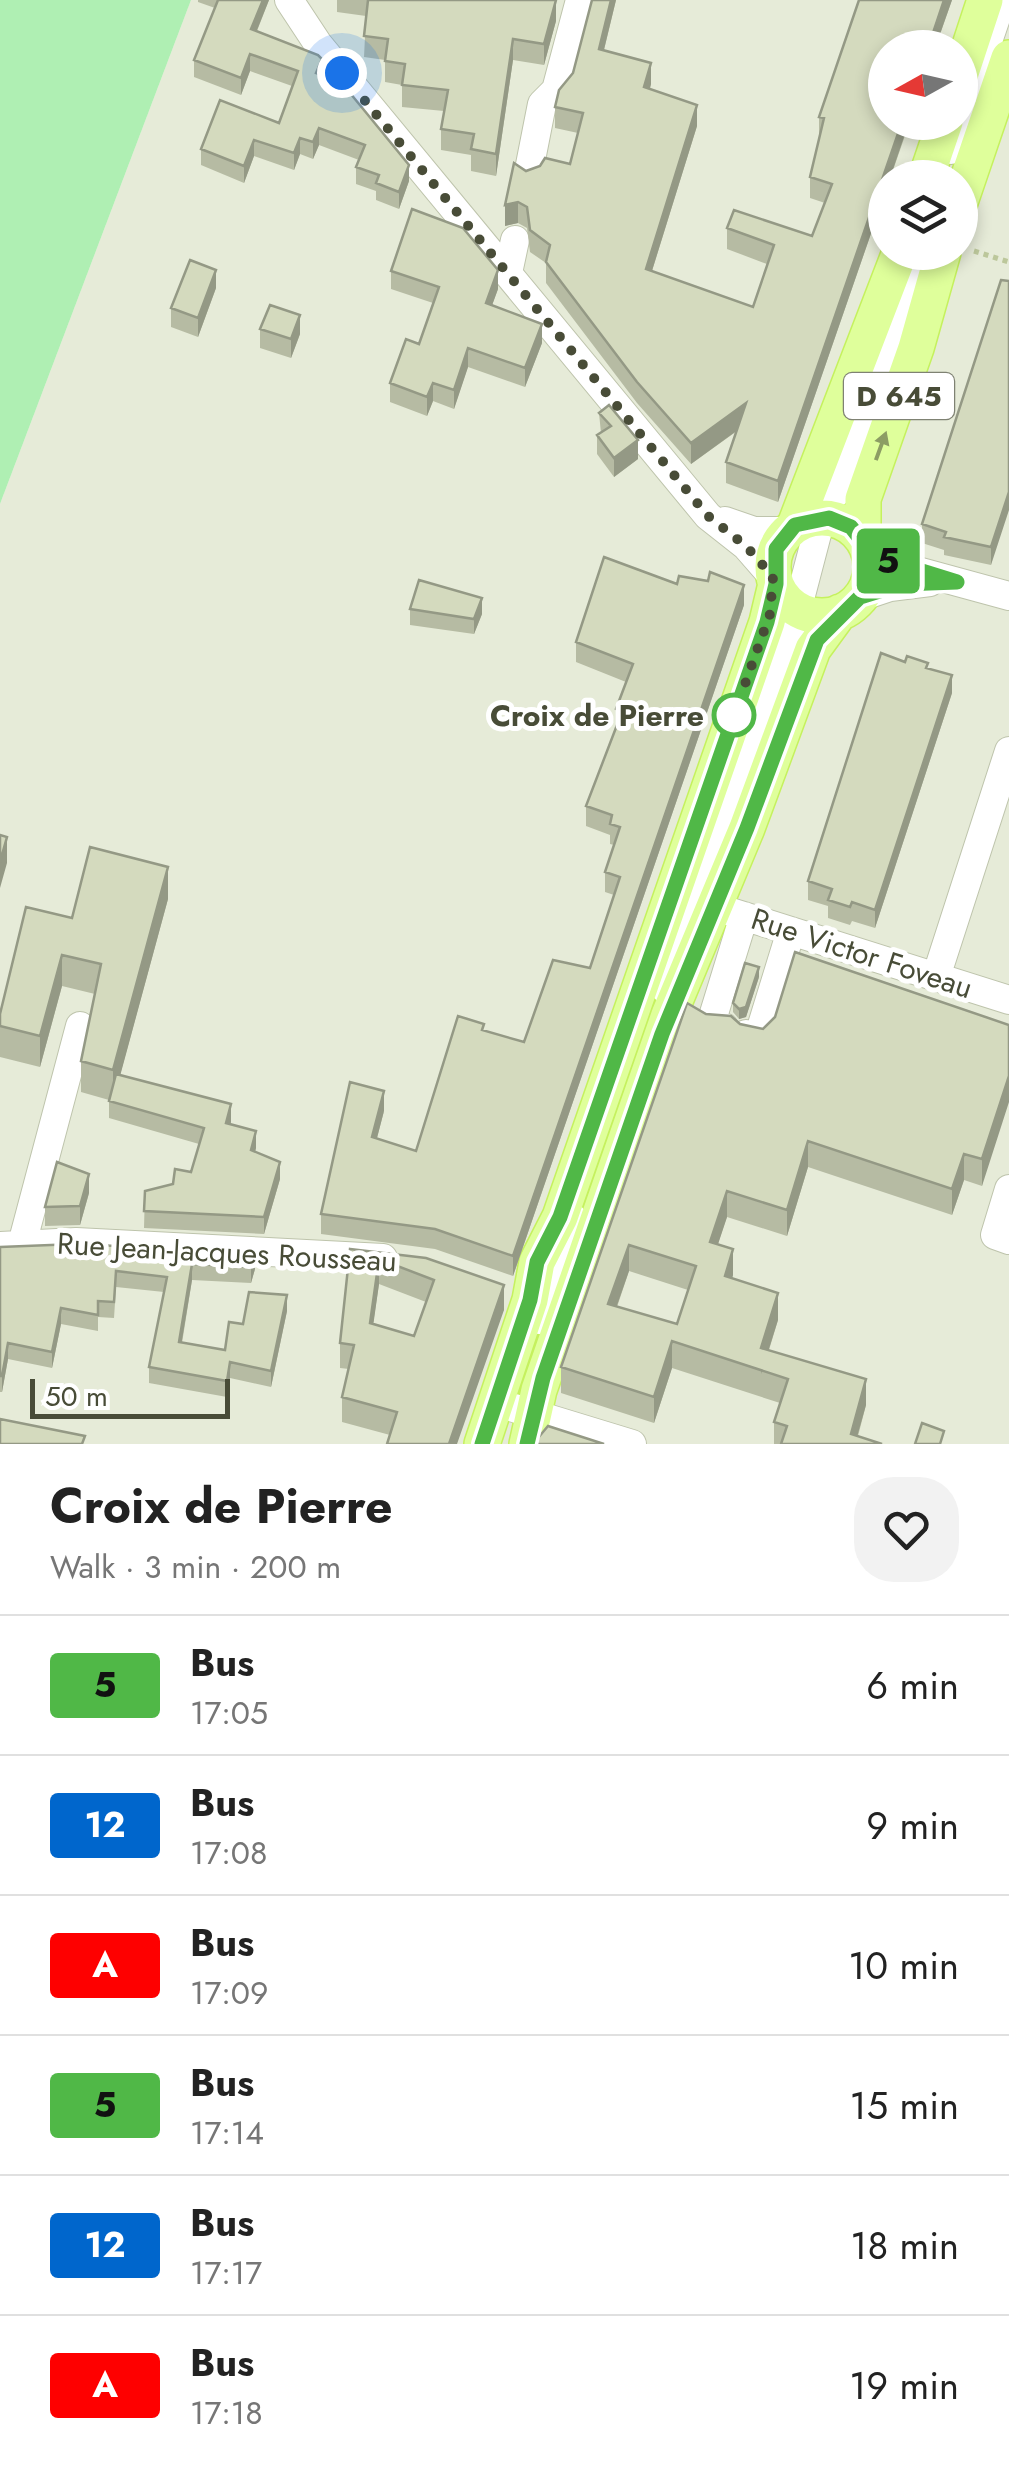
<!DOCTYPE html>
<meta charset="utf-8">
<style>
body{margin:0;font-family:Jost,sans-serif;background:#f2f2f2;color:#222;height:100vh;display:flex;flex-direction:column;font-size:38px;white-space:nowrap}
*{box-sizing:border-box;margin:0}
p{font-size:32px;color:#767676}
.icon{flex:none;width:55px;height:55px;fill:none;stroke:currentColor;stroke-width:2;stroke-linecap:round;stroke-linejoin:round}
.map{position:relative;height:1444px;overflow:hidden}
.drawer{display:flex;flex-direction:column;background:#fff;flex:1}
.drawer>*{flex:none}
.badge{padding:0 20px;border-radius:8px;font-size:35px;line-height:65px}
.needle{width:65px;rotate:262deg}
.tools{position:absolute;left:868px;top:30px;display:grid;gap:20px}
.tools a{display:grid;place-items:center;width:110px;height:110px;border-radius:50%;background:#fff;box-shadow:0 5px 15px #0003;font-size:50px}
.scale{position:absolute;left:30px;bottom:25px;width:200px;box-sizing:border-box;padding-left:10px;border:5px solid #484c37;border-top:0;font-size:28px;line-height:35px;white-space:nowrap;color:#484c37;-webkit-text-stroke:8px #fff;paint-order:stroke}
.you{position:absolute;width:50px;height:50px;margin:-25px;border:8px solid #fff;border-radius:50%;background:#1a73e8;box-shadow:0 0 0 15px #1a73e833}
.map>.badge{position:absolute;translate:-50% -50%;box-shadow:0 0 0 5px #fff}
.round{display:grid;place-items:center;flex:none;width:105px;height:105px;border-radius:40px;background:#f2f2f2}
.headline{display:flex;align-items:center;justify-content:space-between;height:170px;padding:0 50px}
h1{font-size:48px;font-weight:700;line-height:75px}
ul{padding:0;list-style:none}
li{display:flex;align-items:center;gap:30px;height:140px;padding:0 50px;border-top:2px solid #e0e0e0}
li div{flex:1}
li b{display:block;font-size:38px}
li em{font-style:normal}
li .badge{min-width:110px;font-weight:700;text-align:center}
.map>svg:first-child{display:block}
.residential{fill:#e6ebd8;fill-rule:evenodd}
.green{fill:#afefb3}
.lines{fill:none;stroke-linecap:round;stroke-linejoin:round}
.minor-casing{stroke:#bec4ac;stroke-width:30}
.major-casing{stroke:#c5f15e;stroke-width:38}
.path{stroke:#bcc79b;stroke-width:5;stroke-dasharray:5 5;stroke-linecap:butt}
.minor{stroke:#fff;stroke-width:28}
.major{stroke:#dfff9b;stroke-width:35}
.wall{fill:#b6bba3;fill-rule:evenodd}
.shaded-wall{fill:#949985}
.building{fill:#d4dabe;stroke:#949985;stroke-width:2.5;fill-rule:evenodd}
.oneway{fill:#8c9d64}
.line-casing{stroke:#fff;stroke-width:22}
.line{stroke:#50b847;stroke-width:15}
.walk{stroke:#484c37;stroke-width:10;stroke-dasharray:0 18}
.stop-dot{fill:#fff;stroke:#50b847;stroke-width:5}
.labels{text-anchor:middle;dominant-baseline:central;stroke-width:10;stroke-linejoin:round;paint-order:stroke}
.shield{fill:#fff;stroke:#7f8273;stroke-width:2.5}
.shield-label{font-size:28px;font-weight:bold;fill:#484c37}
.stop-label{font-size:30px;font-weight:bold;fill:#484c37;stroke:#fff;text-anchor:end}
.street-label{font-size:30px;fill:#484c37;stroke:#fff}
</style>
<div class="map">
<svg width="1009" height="1444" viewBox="0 0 1009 1444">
<rect width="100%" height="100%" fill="#f3f7ea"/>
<path class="residential" d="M191,0H1009V1444H0V504ZM885,48H960V122H885ZM885,178H960V252H885Z"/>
<path class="green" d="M0,0H191L0,504Z"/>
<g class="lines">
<g class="minor-casing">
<path id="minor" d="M289,0L318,44L708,516L746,546L773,577
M951,150L1002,0
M528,175L542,104L556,90L580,0
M508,273L515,240
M836,493L883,359L926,252
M725,521L754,531H787
M868,549L899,566L1009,596
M860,597L890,587L930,582
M696,866L739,783L789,641L834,469
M715,907L1009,1000
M936,977L1009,751
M664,988L717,851
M724,1027L711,1023L744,916
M746,1034L758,1038L791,931
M1009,1189L995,1235L1009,1240
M22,1244L80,1026
M0,1246L76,1242L383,1258
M539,1320L573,1218
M514,1408L632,1444"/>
</g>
<g class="major-casing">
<path id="major" d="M960,76L985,0
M926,178L945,122
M960,202L1009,58
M773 567a49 49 0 1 1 98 0a49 49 0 1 1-98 0Z
M795,525L900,252
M863,540V499L916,348L943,252
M482,1444L530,1300L537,1262L560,1217L767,622L776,584
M527,1444L539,1390L669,1015L747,828L813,649L840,612"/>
</g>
<path class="path" d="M974,251L1009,262"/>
<use href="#minor" class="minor"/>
<use href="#major" class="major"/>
</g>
<path class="wall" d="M198,0H269L257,31L322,75L409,181L399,209L376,200V191L356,184V167L359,160L319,145L313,159L300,154L294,170L254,156L244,183L201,165V149L279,123L292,86L250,71L241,95L194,77V60L215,8L198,2Z
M337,0H556V21L544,65L513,60L496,176L471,171V155L441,150V129L444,111L402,107V85L385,82V60L364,57L366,16L337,12Z
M592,0H616L604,50L651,84L650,89L697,126L652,271L753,307L767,264L727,249V228L812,236L825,203L810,198V177L819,138V117L859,0H952L778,502L726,483V462L737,431L691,464L637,403L546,283V263L530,252L527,228L518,223L505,226L526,171L570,164L578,133L555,128V107L573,73Z
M391,271L498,289L492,305L542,343L525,387L468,367L454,409L433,401L427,416L390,402V383L419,344L433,303L391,289Z
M1009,281L991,565L944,555V550L922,543V524Z
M216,288L198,337L171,327V308Z
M260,329L300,334L291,358L260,348Z
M599,413L638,459L614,477L597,454V435L601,433Z
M677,584L744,605L513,1276L435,1249L321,1234V1214L384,1111L377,1138L416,1151L484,1031L524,1042L590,968L614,895L605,892V872L614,845L610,844V835L586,826V806L616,729V709L626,682L576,662V642Z
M410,609L482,614L474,634L410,625Z
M928,669L952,693L875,928L852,921L850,925L828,918V906L808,900V881Z
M168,899L120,1075L231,1122L230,1124L256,1148L255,1152L280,1179L264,1234L144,1228L145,1191L173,1184L191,1172L199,1144L109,1118V1100L81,1092V1061L95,994L62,986L40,1067L0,1057V1014L72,918Z
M759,977L746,1017L739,1019L733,1012V1003Z
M706,1014L740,1024L763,1029L1009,1025L982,1186L964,1180L952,1215L808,1167L787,1236L727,1217L718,1244L733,1275L732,1278L778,1320L769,1350L866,1405L858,1436L882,1444H774V1422L780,1403L672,1368L654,1423L561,1393V1367ZM629,1271L688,1290L677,1324L617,1307Z
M89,1193L80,1225L45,1226V1207Z
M0,1247L255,1253V1269L251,1283L192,1280L182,1343L225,1350L243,1324L287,1311L271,1387L230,1378L227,1397L149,1383V1367L164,1292L116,1287L114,1318L98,1317V1331L61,1324L52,1368L8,1359L2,1392H0Z
M350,1249L426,1258L504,1310L390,1435L342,1422V1397L349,1369L340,1368V1343ZM379,1284L426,1302L414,1336L373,1324Z"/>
<path class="shaded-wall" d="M263,0H269L251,45V29Z
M556,0V21L544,65V44Z
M611,0H616L599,70V49Z
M944,0H952L935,48H928Z
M513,39V60L496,176V154Z
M250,54V71L241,95V78Z
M651,63V84L644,108V87Z
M697,105V126L646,290V269Z
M902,122H909L890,178H885V193L778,502V481Z
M319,128V145L313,159V142Z
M300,138V154L294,170V153Z
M254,140V156L244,183V166Z
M409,165V181L399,209V192Z
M518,202V223L505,226V205Z
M216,270V288L198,337V318Z
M498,270V289L486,322V303Z
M300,315V334L291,358V339Z
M542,324V343L525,387V368Z
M468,348V367L454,409V390Z
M433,383V401L427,416V397Z
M746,403V424L691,464V443Z
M638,440V459L614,477V458Z
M1009,492V510L991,565V547Z
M744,585V605L513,1276V1256Z
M482,598V614L474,634V619Z
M952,675V693L875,928V910Z
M7,837V863L0,888V862Z
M168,867V899L113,1102V1070Z
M62,955V986L40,1067V1036Z
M759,967V977L746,1017L739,1019V1009Z
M1009,1076V1102L982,1186V1159Z
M384,1091V1111L372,1157V1137Z
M231,1104V1122L226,1141V1123Z
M256,1131V1148L251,1167V1150Z
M808,1141V1167L787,1236V1210Z
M964,1154V1180L952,1215V1189Z
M280,1162V1179L264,1234V1217Z
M89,1174V1193L80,1225V1206Z
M727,1191V1217L710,1268V1242Z
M629,1245V1271L608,1331V1304Z
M733,1249V1275L725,1302V1276Z
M255,1253V1269L251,1283V1267Z
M379,1259V1284L370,1348V1323Z
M192,1264V1280L179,1358V1342Z
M504,1285V1310L457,1444H449Z
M778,1293V1320L761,1374V1348Z
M287,1295V1311L271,1387V1371Z
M61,1308V1324L52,1368V1352Z
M672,1341V1368L654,1423V1397Z
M8,1343V1359L2,1392V1376Z
M230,1362V1378L227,1397V1381Z
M866,1379V1405L855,1444L851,1434Z"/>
<path class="building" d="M218,0H263L251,29L318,55L322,59L316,73L341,82L409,165L399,192L376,183L379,175L356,167L365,145L319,128L313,142L300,138L294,153L254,140L244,166L201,149L220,100L279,123L298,71L250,54L241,78L194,60Z
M368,0H556L544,44L513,39L496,154L471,149L474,134L441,129L448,90L402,85L405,64L385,61L388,39L364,36Z
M592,0H611L599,49L651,63L644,87L697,105L646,269L753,307L774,245L727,228L734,210L812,236L832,184L810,177L824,118L819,117L859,0H944L928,48H885V122H902L778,481L726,462L746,403L691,443L637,382L546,262L550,245L530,230L527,207L518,202L505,205L514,163L526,171L540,166L545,158L570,164L583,113L555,107L559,90L573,73Z
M412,209L463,228L498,270L486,303L542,324L525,368L468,348L454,390L433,383L427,397L390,383L406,339L419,344L439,287L391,271Z
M190,260L216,270L198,318L171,308Z
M1001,280L1009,281V492L991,547L944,537L946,532L922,524Z
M270,305L300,315L291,339L260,329Z
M609,405L638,440L614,458L597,435L611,426L599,413Z
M604,557L677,584L679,576L708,581L710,572L744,585L513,1256L435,1229L321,1214L350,1082L384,1091L372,1137L416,1151L458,1016L484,1024L482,1030L524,1042L553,960L590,968L620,877L605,872L620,827L610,824L612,815L586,806L622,712L616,709L633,664L576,642Z
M419,580L482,598L474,619L410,609Z
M881,653L905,662L907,656L928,663L926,668L952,675L875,910L852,902L850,907L828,900L832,889L808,881Z
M0,835L7,837L0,862Z
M90,847L168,867L113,1070L81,1061L101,964L62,955L40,1036L0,1026V1014L26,907L72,918Z
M795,952L1009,1025V1076L982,1159L964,1154L952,1189L808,1141L787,1210L727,1191L710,1242L733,1249L725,1276L778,1293L761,1348L866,1379L851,1434L882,1444H781L787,1426L774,1422L788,1379L672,1341L654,1397L561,1367L687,1003L706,1014L731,1016L740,1024L763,1029L775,1017ZM629,1245L696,1266L677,1324L608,1304Z
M745,963L759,967L746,1007L739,1009L733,1003Z
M116,1074L231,1104L226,1123L256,1131L251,1150L280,1162L264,1217L144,1211L145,1191L173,1184L175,1169L191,1172L204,1128L109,1101Z
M57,1162L89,1174L80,1206L45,1207Z
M76,1244L255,1253L251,1267L192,1264L179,1342L225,1350L229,1322L243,1324L249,1292L287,1295L271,1371L230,1362L227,1381L149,1367L167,1277L116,1271L114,1302L98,1301V1315L61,1308L52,1352L8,1343L2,1376H0V1247Z
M350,1249L426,1258L504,1285L449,1444H387L397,1412L342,1397L354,1345L340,1343ZM379,1259L434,1280L414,1336L370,1323Z
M0,1419L85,1436L82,1444H0Z
M922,1423L944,1431L940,1444H915Z
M548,1426L604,1444H536L538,1438Z"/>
<defs><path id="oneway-solid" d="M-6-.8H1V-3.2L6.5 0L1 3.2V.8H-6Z" transform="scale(2.5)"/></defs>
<use class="oneway" href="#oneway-solid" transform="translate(881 446) rotate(-70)"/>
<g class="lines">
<g class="line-casing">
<path id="line" d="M482,1444L530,1300L537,1262L560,1217L767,622L776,584V549L795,525L829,518L851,527L868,549L883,559L957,582L902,584L860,597L817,640L747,828L662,1034L543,1378L527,1444"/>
</g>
<use href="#line" class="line"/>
<path class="walk" d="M342,73L708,516L746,546L773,577L770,614L734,715"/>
</g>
<circle class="stop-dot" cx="734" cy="715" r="20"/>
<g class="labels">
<rect class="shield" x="844" y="373" width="110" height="46" rx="8"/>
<g class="shield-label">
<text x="899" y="396">D 645</text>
</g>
<g class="stop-label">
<text x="704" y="715">Croix de Pierre</text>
</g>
<g class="street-label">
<text transform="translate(862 953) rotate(18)">Rue Victor Foveau</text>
<text transform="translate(227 1252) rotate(3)">Rue Jean-Jacques Rousseau</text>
</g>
</g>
</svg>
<div class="tools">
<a><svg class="needle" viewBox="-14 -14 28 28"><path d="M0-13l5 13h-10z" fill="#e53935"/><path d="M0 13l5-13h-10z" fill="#767676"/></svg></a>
<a><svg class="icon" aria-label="layers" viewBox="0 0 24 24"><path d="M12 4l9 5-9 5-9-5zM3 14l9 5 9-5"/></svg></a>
</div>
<div class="scale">50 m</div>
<div class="you" style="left:342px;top:73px"></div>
<b class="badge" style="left:888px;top:561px;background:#50b847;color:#111">5</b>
</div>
<section class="drawer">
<div class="headline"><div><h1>Croix de Pierre</h1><p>Walk · 3 min · 200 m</p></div><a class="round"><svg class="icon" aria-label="heart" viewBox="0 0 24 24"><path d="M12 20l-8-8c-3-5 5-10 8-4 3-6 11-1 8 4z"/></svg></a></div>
<ul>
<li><span class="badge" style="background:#50b847;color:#111">5</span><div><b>Bus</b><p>17:05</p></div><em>6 min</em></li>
<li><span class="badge" style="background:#06c;color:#fff">12</span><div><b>Bus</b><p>17:08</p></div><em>9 min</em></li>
<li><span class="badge" style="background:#fe0000;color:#fff">A</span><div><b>Bus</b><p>17:09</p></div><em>10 min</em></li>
<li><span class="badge" style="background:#50b847;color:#111">5</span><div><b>Bus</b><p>17:14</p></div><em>15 min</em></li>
<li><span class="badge" style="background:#06c;color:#fff">12</span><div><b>Bus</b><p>17:17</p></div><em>18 min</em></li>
<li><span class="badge" style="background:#fe0000;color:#fff">A</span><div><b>Bus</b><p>17:18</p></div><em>19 min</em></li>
</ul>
</section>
